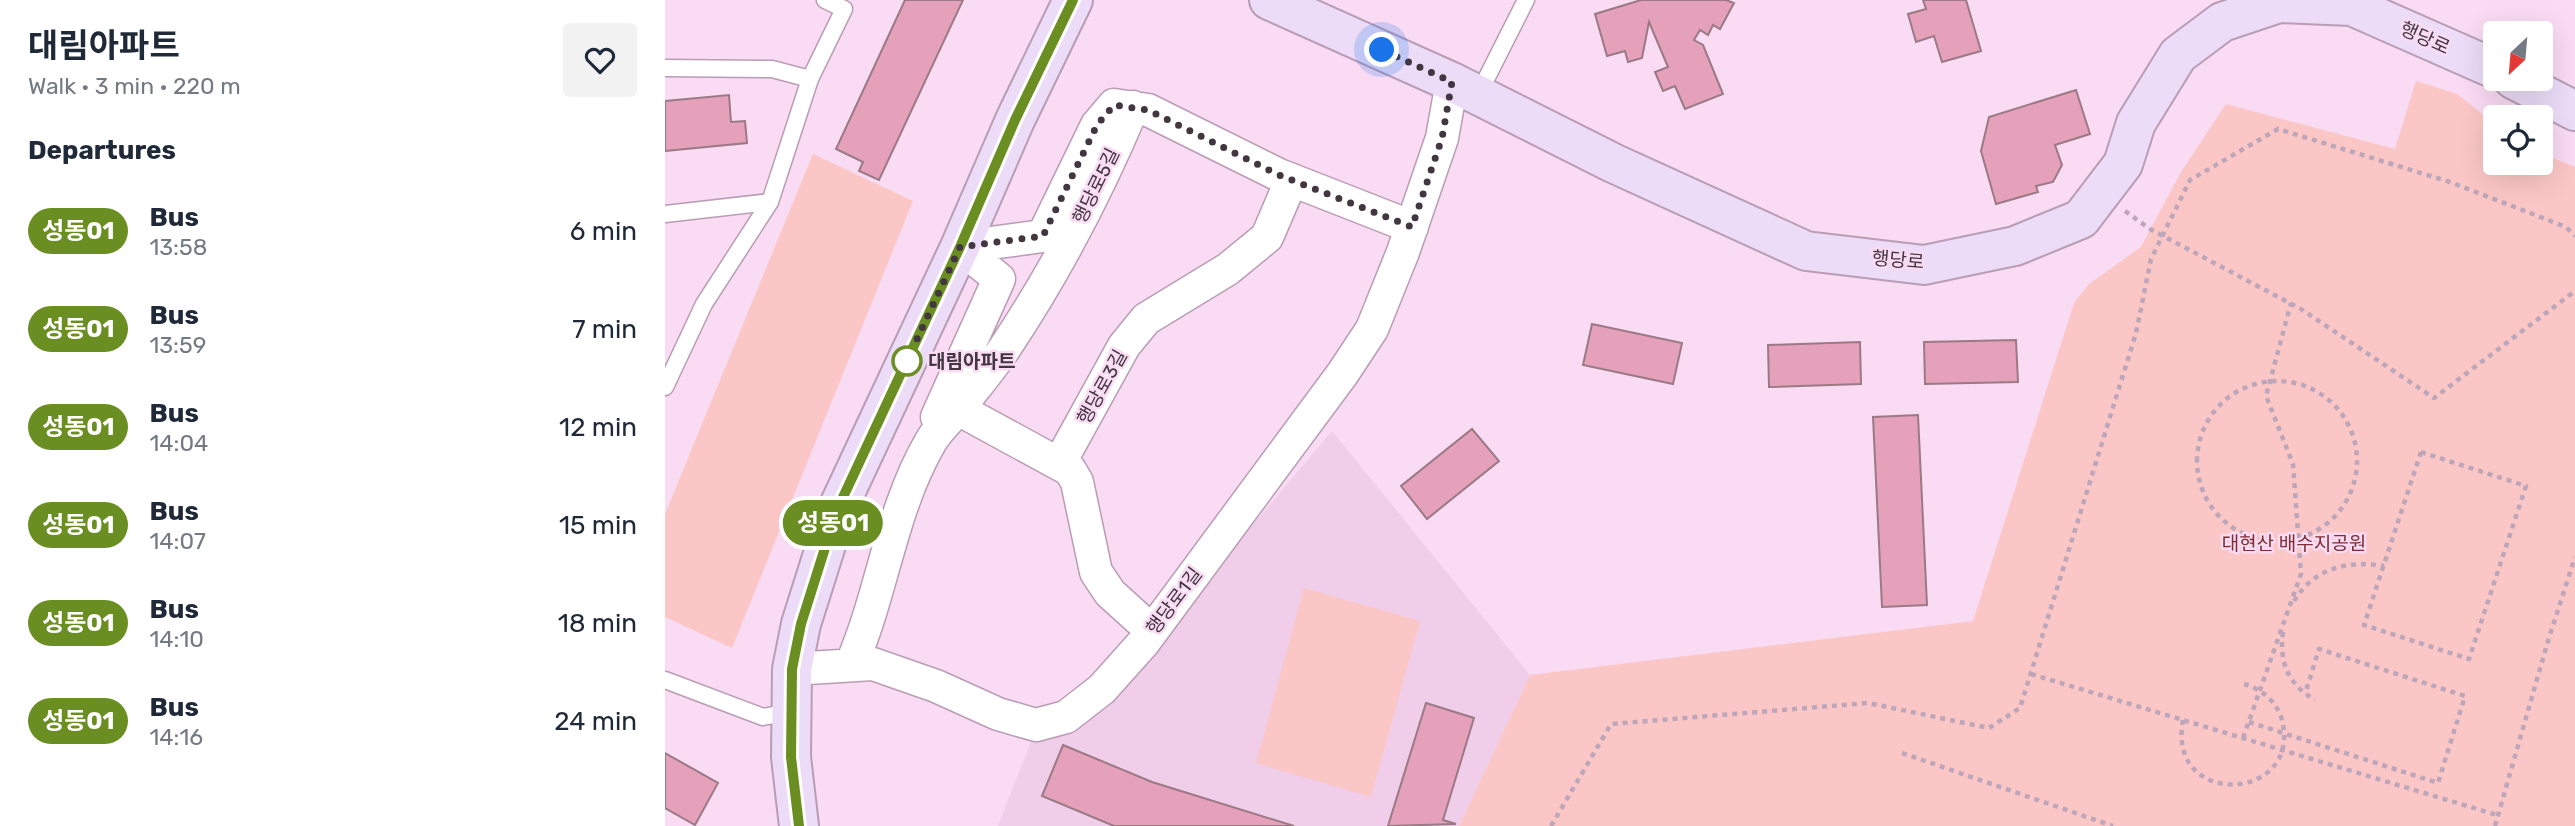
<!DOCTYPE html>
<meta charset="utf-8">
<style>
body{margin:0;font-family:Rubik,"Noto Sans KR",sans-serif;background:#f2f2f3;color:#1f2937;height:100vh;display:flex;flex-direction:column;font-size:26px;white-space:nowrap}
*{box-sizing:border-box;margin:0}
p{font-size:23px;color:#747a83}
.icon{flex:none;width:38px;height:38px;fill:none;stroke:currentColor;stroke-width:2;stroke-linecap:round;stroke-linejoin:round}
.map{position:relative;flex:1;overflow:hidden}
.drawer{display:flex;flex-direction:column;background:#fff;width:665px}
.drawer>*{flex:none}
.badge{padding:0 14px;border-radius:23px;font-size:24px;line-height:46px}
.needle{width:46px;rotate:206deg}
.buttons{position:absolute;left:1818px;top:21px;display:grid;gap:14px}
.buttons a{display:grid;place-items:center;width:70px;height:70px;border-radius:7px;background:#fff;box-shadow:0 7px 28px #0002;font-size:35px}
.you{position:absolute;width:35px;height:35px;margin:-18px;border:5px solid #fff;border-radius:50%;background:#1a73e8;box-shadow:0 0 0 10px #1a73e833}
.map>.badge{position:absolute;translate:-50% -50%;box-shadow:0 0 0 4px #fff}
h2{padding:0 28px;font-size:26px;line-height:63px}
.round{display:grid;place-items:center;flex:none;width:74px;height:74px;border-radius:7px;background:#f2f2f3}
.overview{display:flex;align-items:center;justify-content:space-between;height:119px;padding:0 28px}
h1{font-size:33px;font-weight:700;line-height:52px}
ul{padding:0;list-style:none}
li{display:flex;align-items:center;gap:21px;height:98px;padding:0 28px}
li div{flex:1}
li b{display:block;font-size:26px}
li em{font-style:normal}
li .badge{min-width:77px;font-weight:700;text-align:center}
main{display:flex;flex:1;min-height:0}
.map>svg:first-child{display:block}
.built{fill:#f0cde9}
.green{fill:#fbc7c6}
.building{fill:#e4a1b9;stroke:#9b7985;stroke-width:2}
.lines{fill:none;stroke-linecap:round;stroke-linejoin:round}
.lane-casing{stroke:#b99db4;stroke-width:19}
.street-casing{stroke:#b99db4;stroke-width:35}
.secondary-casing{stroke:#b99db4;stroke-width:42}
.path{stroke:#bea6ba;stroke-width:4.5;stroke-dasharray:5 5;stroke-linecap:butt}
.lane{stroke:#fff;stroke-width:16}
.street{stroke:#fff;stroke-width:32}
.secondary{stroke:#ecdcf8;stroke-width:38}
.line-casing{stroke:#fff;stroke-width:16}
.line{stroke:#6b8e23;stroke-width:10}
.walk{stroke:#423640;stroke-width:7;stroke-dasharray:0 12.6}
.stop-dot{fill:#fff;stroke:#6b8e23;stroke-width:3.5}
.labels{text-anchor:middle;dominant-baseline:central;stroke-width:5;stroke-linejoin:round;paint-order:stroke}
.street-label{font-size:19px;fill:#423640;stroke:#f9dbf3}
.stop-label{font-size:19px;font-weight:bold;fill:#423640;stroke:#f9dbf3;text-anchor:start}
.park-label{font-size:19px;fill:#7f2c32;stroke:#f9dbf3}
</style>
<main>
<section class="drawer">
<div class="overview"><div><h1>대림아파트</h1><p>Walk · 3 min · 220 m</p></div><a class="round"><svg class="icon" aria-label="heart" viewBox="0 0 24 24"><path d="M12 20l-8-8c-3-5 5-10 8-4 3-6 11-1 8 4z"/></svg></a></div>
<h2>Departures</h2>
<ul>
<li><span class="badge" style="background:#6b8e23;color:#fff">성동01</span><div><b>Bus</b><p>13:58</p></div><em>6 min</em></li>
<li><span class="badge" style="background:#6b8e23;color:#fff">성동01</span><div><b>Bus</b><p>13:59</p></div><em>7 min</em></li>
<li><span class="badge" style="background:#6b8e23;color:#fff">성동01</span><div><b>Bus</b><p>14:04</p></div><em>12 min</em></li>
<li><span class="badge" style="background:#6b8e23;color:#fff">성동01</span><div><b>Bus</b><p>14:07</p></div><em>15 min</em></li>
<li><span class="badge" style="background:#6b8e23;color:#fff">성동01</span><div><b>Bus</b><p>14:10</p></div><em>18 min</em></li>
<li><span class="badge" style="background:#6b8e23;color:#fff">성동01</span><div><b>Bus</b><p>14:16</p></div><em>24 min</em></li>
</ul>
</section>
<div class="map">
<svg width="1910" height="826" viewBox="0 0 1910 826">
<rect width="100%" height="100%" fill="#f9dbf3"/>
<path class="built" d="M667,431L865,675L794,826H333L369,734L405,732L433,712L483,660L554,565Z"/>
<path class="green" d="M1751,81L1792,94L1830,124V163H1876V153L1910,167V826H794L865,675L1308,621L1409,303L1424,284L1476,247L1516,172L1561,104L1730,149Z
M148,154L248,201L67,648L0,617V514Z
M639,588L755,621L706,797L591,763Z"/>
<path class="building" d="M240,0H298L214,180L194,171L198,162L171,149Z
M976,0H1061L1069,3L1055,29L1048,25L1043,35L1035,30L1029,40L1038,45L1058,94L1020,109L1010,86L998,91L990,72L1003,67L984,22L977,58L963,62L960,51L942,56L930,14Z
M1258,0H1301L1316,51L1277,62L1269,36L1251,42L1243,14L1261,9Z
M1411,90L1425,134L1390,145L1397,165L1388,182L1371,186L1373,192L1331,204L1316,151L1324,117Z
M64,95L66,122L80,121L82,143L0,151V101Z
M927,324L1017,343L1008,384L918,365Z
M1351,340L1353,382L1260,384L1259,342Z
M1195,342L1196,384L1104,387L1103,345Z
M1253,415L1262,605L1217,607L1208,417Z
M807,429L834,461L762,519L736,486Z
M761,703L809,718L778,820L791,824L723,826Z
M398,745L487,782L629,826H449L377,796Z
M0,753L53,783L30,825L0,808Z"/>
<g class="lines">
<g class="lane-casing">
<path id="lane" d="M0,68L107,69L145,79L105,202L39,304L0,387
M145,79L179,9L160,0
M813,95L861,0
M0,214L105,202
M0,680L98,717L125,712"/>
</g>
<g class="street-casing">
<path id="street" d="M295,247L378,236L432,125L449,105L483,110L614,175L747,227
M293,409L405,470L412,482L431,572L445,593L487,631
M272,417L334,279L295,247
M394,464L459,346L481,319L563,269L602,237L626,181
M186,665C218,592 225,511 266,441C273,429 284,419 293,409C309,388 327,368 341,346C391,271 433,190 468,107
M127,669L208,664L271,686L333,714L371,725L401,717L437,689L479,642L678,373L707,329L738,252L777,138L787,82"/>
</g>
<g class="secondary-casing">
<path id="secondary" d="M604,0L787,82L948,163L1141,251L1259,265L1350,246L1416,219L1458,164L1471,123L1513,55L1557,22L1614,3L1687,6L1830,69
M1848,79L1910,111
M134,826L126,757L127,669L136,624L172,510L295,247L350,120L408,0"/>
</g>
<path class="path" d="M1460,211L1485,229L1636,309L1769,398L1910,291
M1532 461a80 80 0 1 1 160 0a80 80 0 1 1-160 0Z
M1756,452L1861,486L1804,659L1699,625Z
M1629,601C1649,568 1683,560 1719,566
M1618,632C1614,663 1623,684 1650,700
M1366,674L1832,815
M1518,720C1501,810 1638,802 1617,720C1612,702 1597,689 1579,684
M1584,722L1773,783L1800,696L1654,649L1640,694
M1578,738L1636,574L1628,464L1601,396L1626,303
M1237,753L1448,826
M886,826L946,724L1203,703L1324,728L1355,708L1471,333L1486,259L1525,180L1613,129L1785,182L1901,227L1910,236
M1830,826L1883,641L1910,557"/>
<use href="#lane" class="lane"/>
<use href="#street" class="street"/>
<use href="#secondary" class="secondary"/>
</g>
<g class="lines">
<g class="line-casing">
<path id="line" d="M134,826L126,757L127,669L136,624L172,510L295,247L350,120L408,0"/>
</g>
<use href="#line" class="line"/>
<path class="walk" d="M242,361L239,367L295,247L378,236L432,125L449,105L483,110L614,175L747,227L777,138L787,82L717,50"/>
</g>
<circle class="stop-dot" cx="242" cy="361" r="14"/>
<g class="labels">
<g class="street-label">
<text transform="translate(1760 38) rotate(24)">행당로</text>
<text transform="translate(431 186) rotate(-64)">행당로5길</text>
<text transform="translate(1233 260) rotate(5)">행당로</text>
<text transform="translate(437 387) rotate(-61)">행당로3길</text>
<text transform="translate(509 601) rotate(-53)">행당로1길</text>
</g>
<g class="stop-label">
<text x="263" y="361">대림아파트</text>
</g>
<g class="park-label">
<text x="1629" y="543">대현산 배수지공원</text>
</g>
</g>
</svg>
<div class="buttons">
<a><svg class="needle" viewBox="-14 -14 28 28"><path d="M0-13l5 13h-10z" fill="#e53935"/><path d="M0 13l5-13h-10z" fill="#747a83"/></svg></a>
<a><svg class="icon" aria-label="locate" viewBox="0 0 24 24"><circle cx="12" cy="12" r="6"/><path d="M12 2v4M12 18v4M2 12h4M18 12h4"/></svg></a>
</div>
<div class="you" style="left:717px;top:50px"></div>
<b class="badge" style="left:168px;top:523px;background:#6b8e23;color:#fff">성동01</b>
</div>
</main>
